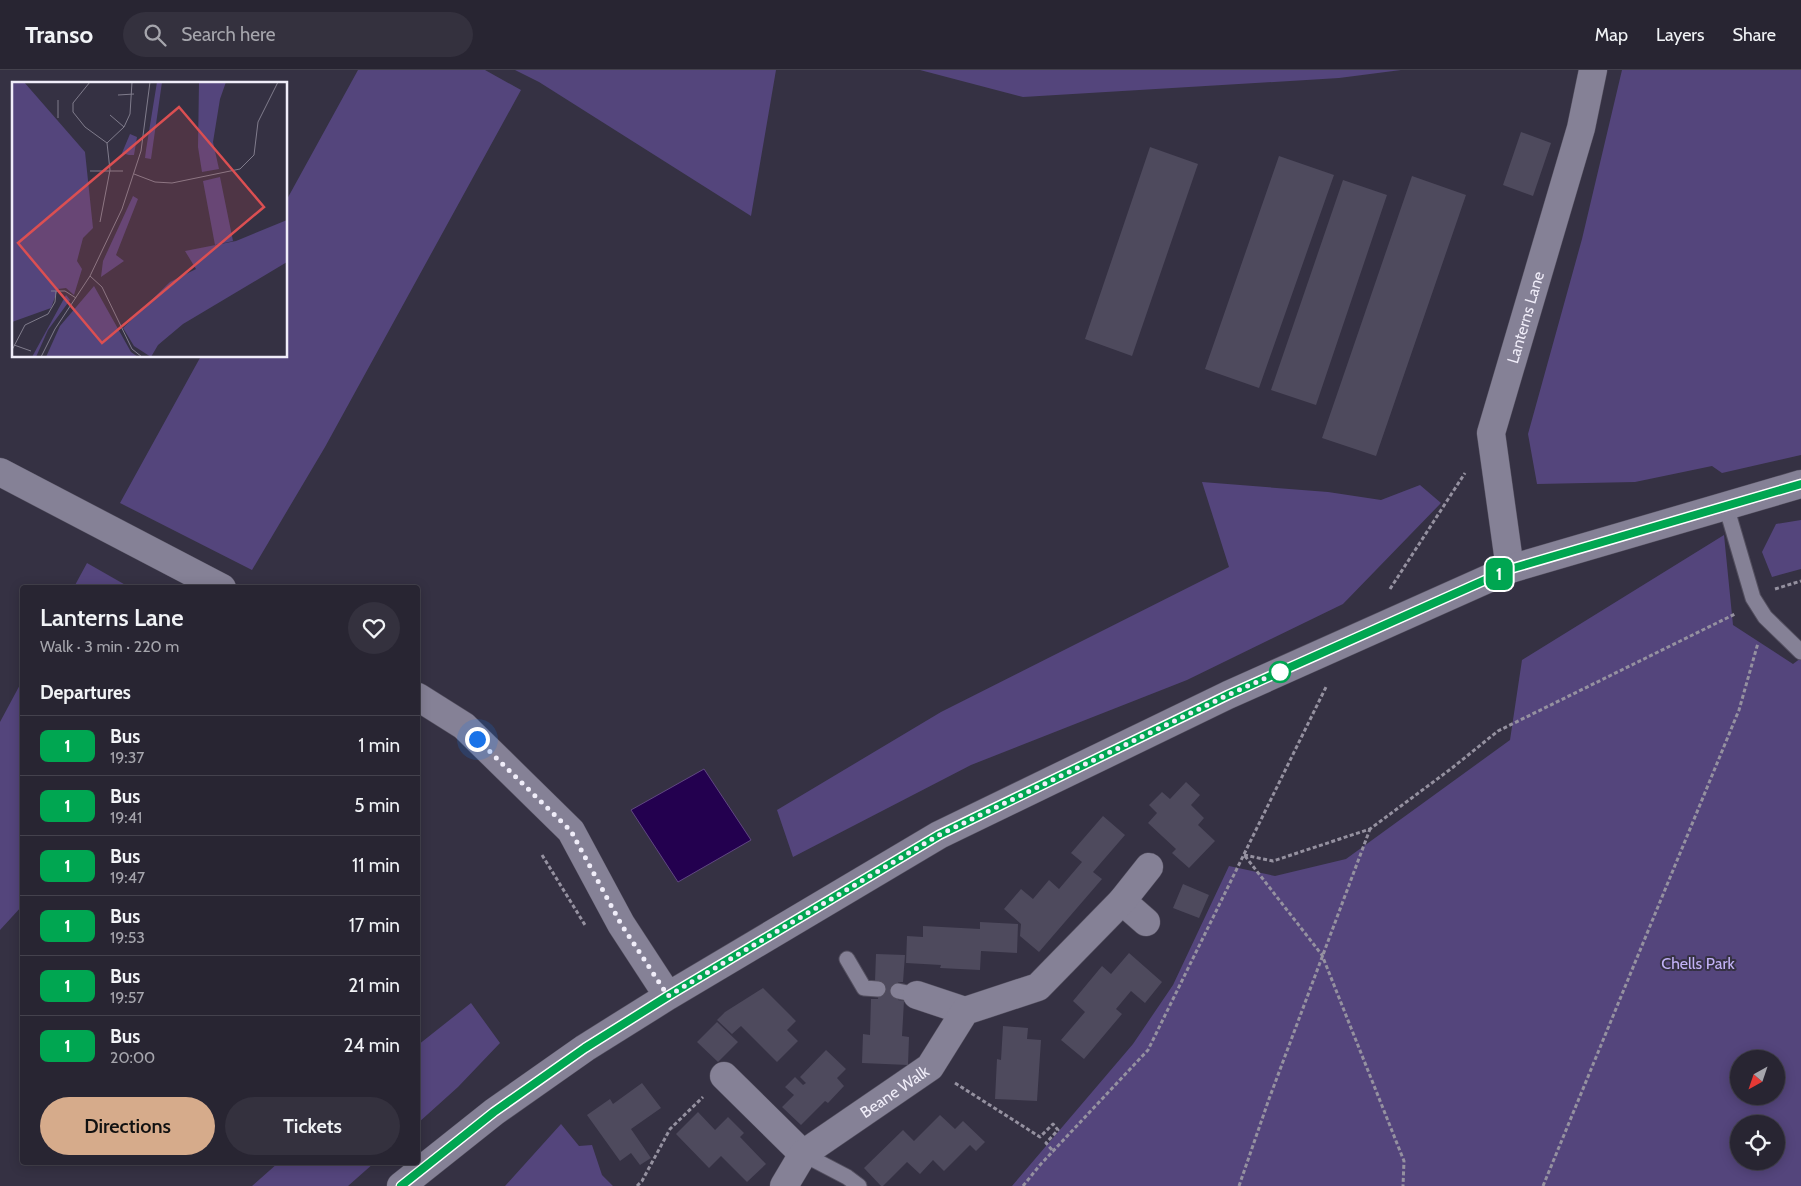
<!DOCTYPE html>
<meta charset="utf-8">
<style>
body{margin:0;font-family:Cabin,sans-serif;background:#34313e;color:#f1f3f6;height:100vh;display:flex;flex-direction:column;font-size:19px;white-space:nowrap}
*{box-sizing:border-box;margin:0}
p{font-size:16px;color:#a5a5ac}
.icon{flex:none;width:28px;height:28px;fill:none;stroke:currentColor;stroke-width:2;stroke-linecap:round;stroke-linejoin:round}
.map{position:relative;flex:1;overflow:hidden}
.details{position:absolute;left:20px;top:515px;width:400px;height:580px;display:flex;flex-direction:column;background:#282532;border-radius:5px;box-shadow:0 2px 12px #0003,0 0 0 1px #44424d}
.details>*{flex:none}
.badge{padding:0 10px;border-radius:8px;font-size:18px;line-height:32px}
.needle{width:32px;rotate:220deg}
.buttons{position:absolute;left:1730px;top:980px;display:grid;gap:10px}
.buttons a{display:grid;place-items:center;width:55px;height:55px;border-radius:50%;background:#282532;box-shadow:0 2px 12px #0003,0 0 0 1px #44424d;font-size:25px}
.you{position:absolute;width:25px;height:25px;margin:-12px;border:4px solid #fff;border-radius:50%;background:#1a73e8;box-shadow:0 0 0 8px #1a73e833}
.map>.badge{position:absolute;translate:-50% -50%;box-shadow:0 0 0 2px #fff}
h2{padding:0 20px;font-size:19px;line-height:45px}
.round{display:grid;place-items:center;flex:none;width:52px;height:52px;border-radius:26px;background:#34313e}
.overview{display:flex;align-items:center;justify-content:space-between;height:85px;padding:0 20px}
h1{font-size:24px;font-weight:600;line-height:38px}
.primary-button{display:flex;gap:10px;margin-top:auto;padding:10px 20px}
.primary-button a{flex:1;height:58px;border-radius:30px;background:#d6ab8b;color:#111;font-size:20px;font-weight:600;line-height:58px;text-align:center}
.primary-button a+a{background:#34313e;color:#f1f3f6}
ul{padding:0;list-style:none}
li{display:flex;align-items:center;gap:15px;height:60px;padding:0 20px;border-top:1px solid #44424d}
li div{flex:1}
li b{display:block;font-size:19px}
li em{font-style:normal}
li .badge{min-width:55px;font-weight:700;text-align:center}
header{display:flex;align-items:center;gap:30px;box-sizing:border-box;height:70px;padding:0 25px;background:#282532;border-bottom:1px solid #44424d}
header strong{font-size:24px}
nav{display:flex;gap:28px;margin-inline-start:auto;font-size:18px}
.search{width:350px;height:45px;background:#34313e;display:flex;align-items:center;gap:12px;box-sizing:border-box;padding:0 18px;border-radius:28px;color:#a5a5ac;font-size:19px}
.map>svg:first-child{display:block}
.green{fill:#54457c;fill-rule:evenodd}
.water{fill:#23004f;stroke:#604782}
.building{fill:#4e4a5d}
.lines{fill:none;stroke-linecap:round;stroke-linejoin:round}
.service-casing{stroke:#534f5f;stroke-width:17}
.minor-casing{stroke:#534f5f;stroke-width:29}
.tertiary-casing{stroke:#534f5f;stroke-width:29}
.path{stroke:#9591a0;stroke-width:3;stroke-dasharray:4 2.5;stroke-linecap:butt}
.service{stroke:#858196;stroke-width:15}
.minor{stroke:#858196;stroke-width:28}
.tertiary{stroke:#858196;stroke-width:28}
.line-casing{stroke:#fff;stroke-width:11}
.line{stroke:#00a651;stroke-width:8}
.walk{stroke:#f0edf9;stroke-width:5;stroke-dasharray:0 9}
.stop-dot{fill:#fff;stroke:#00a651;stroke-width:2.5}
.labels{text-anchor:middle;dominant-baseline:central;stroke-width:4;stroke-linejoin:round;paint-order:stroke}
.street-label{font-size:16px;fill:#f0edf9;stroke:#353143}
.park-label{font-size:16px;fill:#c2b2f6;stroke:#353143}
.inset-road{fill:none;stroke:#807c8c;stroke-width:1}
.view{fill:#db4f52;fill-opacity:0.15;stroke:#db4f52;stroke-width:2.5}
.inset-edge{fill:none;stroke:#f0edf9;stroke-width:2.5}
</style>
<header>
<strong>Transo</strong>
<div class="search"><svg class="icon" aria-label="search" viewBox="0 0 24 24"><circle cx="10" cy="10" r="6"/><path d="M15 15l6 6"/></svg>Search here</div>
<nav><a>Map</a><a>Layers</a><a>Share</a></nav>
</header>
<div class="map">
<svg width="1801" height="1116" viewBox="0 0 1801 1116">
<rect width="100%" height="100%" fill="#353143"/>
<path class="green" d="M358,0H485L521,20L325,377L252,500L120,433L201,286H286V131Z
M515,0H776L751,146L539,12Z
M920,0H1401L1339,8L1023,27Z
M1622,0H1801V385L1722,403L1712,396L1635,412L1537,414L1528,364L1582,169Z
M1202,412L1328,422L1381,430L1420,415L1441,433L1343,534L1187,610L971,695L793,787L777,740L941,642L1229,497Z
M1801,450V499L1772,507L1762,482L1776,454Z
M1724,465L1733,555L1793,594L1801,588V1116H1012L1133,974L1173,915L1229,796L1275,806L1346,789L1510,670L1522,590ZM1739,989H1776V1026H1739ZM1739,1054H1776V1091H1739Z
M87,493L129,517H74Z
M22,611V836L0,860V652Z
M471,933L500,973L458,1017L418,1053V975Z
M561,1054L579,1076L592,1075L602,1105L613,1116H505Z
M278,1093V1092L374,1093L348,1116H252Z"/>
<path class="water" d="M704,699L751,770L678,812L631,740Z"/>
<path class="building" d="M1521,62L1551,73L1533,126L1503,115Z
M1150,77L1198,94L1132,286L1085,269Z
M1279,86L1334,105L1259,318L1205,299Z
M1412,106L1466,125L1376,386L1322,368Z
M1343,110L1387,125L1316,335L1271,320Z
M1186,712L1200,725L1191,735L1204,748L1198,755L1215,771L1189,798L1172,783L1176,779L1148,753L1157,743L1149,735L1162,722L1170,729Z
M1103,746L1125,765L1093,802L1102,809L1039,882L1020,866L1021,854L1004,839L1021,819L1033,829L1049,810L1059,819L1082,792L1071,783Z
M1183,814L1209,825L1199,848L1173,838Z
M980,852L1018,854L1017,883L981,881L980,900L940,898L941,895L906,893L907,866L923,867V856L980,859Z
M1129,883L1162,912L1145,933L1131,921L1116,939L1122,944L1084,989L1061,970L1085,942L1073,931L1102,896L1111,904Z
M876,884L905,885L903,912H898V930L904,931L902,966L909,967L908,995L862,993L863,964L870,965L871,929H878L879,911H875Z
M763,918L796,951L787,960L798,971L777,992L741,956L732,964L717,950L725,942Z
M717,952L738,972L718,992L697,972Z
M1003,956L1028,958L1027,969L1041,970L1037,1031L995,1029L997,989L1001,990Z
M826,980L846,999L837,1008L844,1016L828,1033L825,1031L801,1055L782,1037L794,1025L785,1017L795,1007L803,1015L806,1013L800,1007Z
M642,1013L661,1038L631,1059L651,1088L640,1095L631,1083L620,1091L587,1045L610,1029L613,1034Z
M698,1042L715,1060L728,1047L744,1063L740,1067L766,1094L747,1112L721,1086L709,1098L676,1064Z
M940,1045L955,1059L963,1051L985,1072L976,1081L970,1075L944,1101L933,1090L920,1104L907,1092L883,1116H881L864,1098L903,1060L914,1071Z"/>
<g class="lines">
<g class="service-casing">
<path id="service" d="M1726,436L1753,528L1765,547L1801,582
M847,889L864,918L878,919
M898,921L917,925
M803,1084L847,1107L859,1116"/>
</g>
<g class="minor-casing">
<g id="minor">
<path id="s1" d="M1510,499L1491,363L1581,58L1593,0"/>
<path d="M1122,831L1146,852"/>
<path d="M917,925L965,941"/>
<path d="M724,1006L803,1084"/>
<path id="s2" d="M784,1116L803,1084L930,997L965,941L1038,917L1122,831L1149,797"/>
</g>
</g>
<g class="tertiary-casing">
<path id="tertiary" d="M0,402L222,518
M418,627L464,656L571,761L621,854L668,926
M401,1116L494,1042L585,978L668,926L939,765L1228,625L1510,499L1801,414"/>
</g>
<path class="path" d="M1390,519L1465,403
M1775,519L1801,511
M542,785L585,855
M1244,785L1273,791L1370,759L1452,698L1498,661L1735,544
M1245,786L1322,885L1404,1091L1403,1116
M955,1013L1040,1067L1053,1054L1058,1060L1046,1073L1054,1082
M637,1116L642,1111L670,1059L703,1027
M1023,1116L1040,1095L1148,980L1327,615
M1239,1116L1269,1029L1370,759
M1543,1116L1739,640L1758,573"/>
<use href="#service" class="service"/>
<use href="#minor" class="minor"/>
<use href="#tertiary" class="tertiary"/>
</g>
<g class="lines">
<g class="line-casing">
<path id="line" d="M401,1116L494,1042L585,978L668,926L939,765L1228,625L1510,499L1801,414"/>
</g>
<use href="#line" class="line"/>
<path class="walk" d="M477,669L571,761L621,854L668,926L939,765L1228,625L1281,601L1280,602"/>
</g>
<circle class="stop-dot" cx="1280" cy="602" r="10"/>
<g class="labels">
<g class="street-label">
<text stroke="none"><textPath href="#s1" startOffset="258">Lanterns Lane</textPath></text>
<text stroke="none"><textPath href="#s2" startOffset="148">Beane Walk</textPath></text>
</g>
<g class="park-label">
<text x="1698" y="893">Chells Park</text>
</g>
</g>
<g transform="translate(12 12)">
<rect width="275" height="275" fill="#353143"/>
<path d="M0,0H12L73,70L81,146L71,156L65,179L70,187L62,213L54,206L46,207L39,226L0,240ZM145,0H150L139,77L133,76L134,68ZM187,0H214L208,17L201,60L207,87L190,90L186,65ZM118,52L125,55L122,73H117L110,71ZM208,95L221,159L203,163L191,99ZM121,114L126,117L104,173L112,179L89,195L91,179ZM275,138V180L171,242L146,263L139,275L122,264L111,246L158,200L184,187L173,169L224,159ZM82,204L119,270L126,275H34L48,244ZM54,213L58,218L36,248L24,275H20Z" fill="#54457c"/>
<path class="inset-road" d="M78,0L61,21V30L73,45L95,61M106,13L122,12M98,33L112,45M46,36V18M95,61L112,45L118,32L120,0M78,89H111M122,92L143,100L160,101L228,87L242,73L246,40L266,0M88,140L98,88L95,61M78,194L90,205L120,267L130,275M39,209H53L64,216M2,263L19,269M0,268L13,243L36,232L43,220L44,209M29,275L43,247L78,194L110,127L129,69L138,0"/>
<path class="view" d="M167,25L252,125L90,261L6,161Z"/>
<rect width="275" height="275" class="inset-edge"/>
</g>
</svg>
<div class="buttons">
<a><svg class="needle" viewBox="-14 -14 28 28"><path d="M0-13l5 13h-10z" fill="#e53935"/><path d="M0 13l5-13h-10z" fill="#a5a5ac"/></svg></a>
<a><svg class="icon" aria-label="locate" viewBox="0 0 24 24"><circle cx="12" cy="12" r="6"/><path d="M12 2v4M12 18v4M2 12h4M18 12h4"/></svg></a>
</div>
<div class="you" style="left:477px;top:669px"></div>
<b class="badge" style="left:1499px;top:504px;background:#00a651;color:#fff">1</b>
<section class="details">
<div class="overview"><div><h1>Lanterns Lane</h1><p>Walk · 3 min · 220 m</p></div><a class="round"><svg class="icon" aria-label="heart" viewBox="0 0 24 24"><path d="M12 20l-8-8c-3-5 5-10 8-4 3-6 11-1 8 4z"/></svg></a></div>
<h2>Departures</h2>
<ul>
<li><span class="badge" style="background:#00a651;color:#fff">1</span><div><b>Bus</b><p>19:37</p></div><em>1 min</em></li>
<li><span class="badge" style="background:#00a651;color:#fff">1</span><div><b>Bus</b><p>19:41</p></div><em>5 min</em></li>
<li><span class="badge" style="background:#00a651;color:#fff">1</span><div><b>Bus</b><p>19:47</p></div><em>11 min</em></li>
<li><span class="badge" style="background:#00a651;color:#fff">1</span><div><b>Bus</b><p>19:53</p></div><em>17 min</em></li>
<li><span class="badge" style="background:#00a651;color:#fff">1</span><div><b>Bus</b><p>19:57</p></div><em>21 min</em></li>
<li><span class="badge" style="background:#00a651;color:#fff">1</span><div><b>Bus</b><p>20:00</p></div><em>24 min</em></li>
</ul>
<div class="primary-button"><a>Directions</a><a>Tickets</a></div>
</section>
</div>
